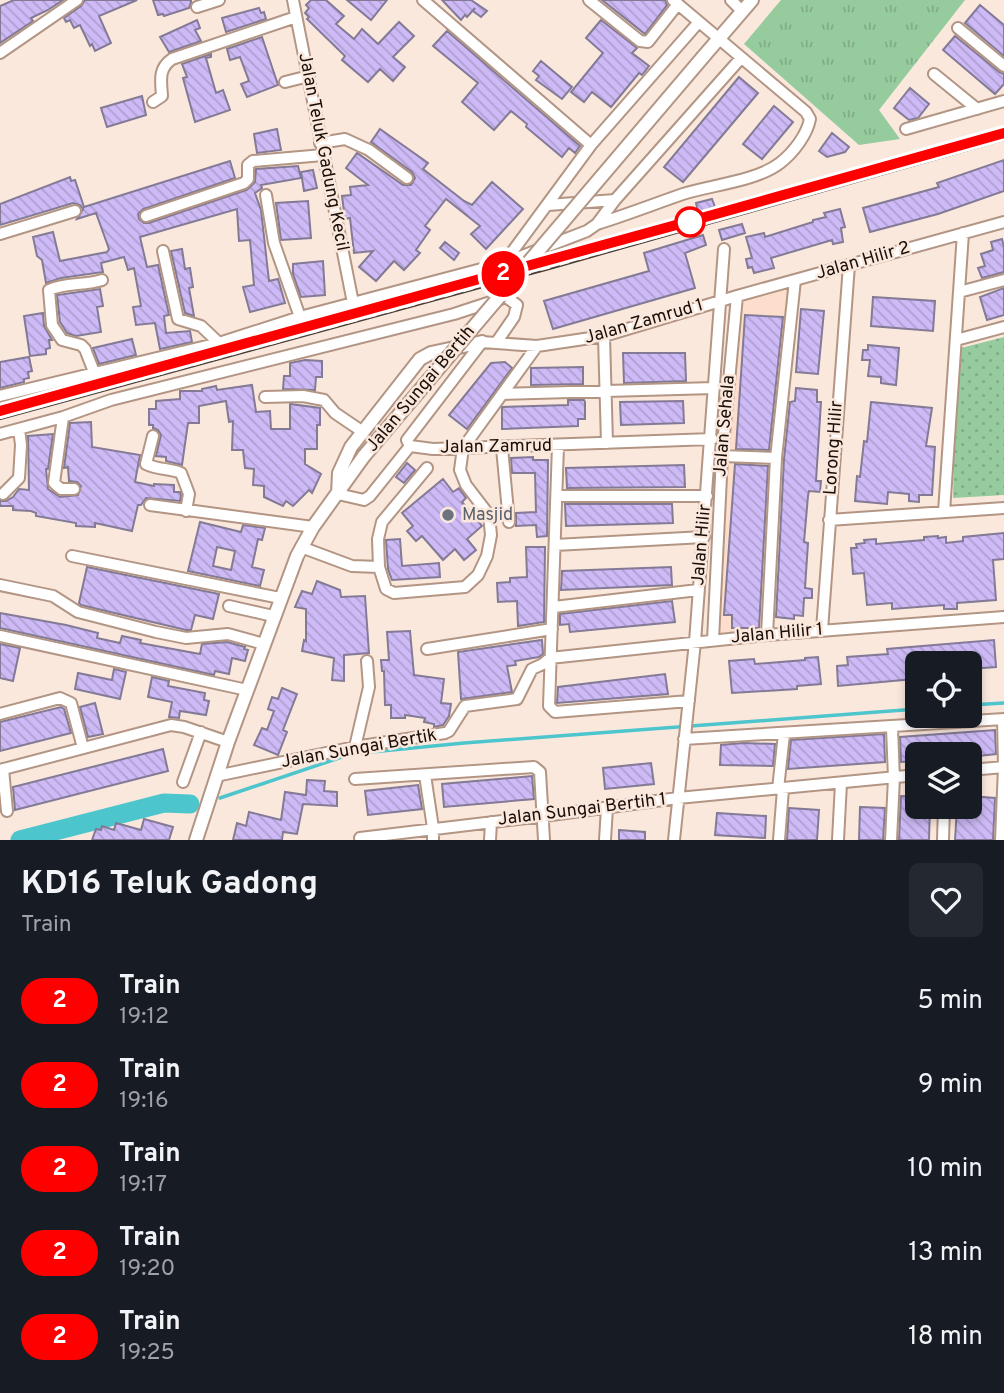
<!DOCTYPE html>
<style>
body{margin:0;font-family:Overpass,sans-serif;background:#242831;color:#f1f3f6;height:100vh;display:flex;flex-direction:column;font-size:26px;white-space:nowrap}
*{box-sizing:border-box;margin:0}
p{font-size:23px;color:#9ea1a6}
.icon{flex:none;width:38px;height:38px;fill:none;stroke:currentColor;stroke-width:2;stroke-linecap:round;stroke-linejoin:round}
.map{position:relative;height:840px;overflow:hidden}
.sheet{display:flex;flex-direction:column;background:#171b24;flex:1}
.sheet>*{flex:none}
.badge{padding:0 14px;border-radius:23px;font-size:24px;line-height:46px}
.tools{position:absolute;left:905px;top:651px;display:grid;gap:14px}
.tools a{display:grid;place-items:center;width:77px;height:77px;border-radius:10px;background:#171b24;box-shadow:0 4px 10px #0003;font-size:35px}
.map>.badge{position:absolute;translate:-50% -50%;box-shadow:0 0 0 4px #fff}
.round{display:grid;place-items:center;flex:none;width:74px;height:74px;border-radius:10px;background:#242831}
.head{display:flex;align-items:center;justify-content:space-between;height:119px;padding:0 21px}
h1{font-size:33px;font-weight:700;line-height:52px}
ul{padding:0;list-style:none}
li{display:flex;align-items:center;gap:21px;height:84px;padding:0 21px}
li div{flex:1}
li b{display:block;font-size:26px}
li em{font-style:normal}
li .badge{min-width:77px;font-weight:700;text-align:center}
.map>svg:first-child{display:block}
.built{fill:#fddecc}
.grass{fill:url(#grass-tufts)}
.park{fill:url(#park-dots)}
.lines{fill:none;stroke-linecap:round;stroke-linejoin:round}
.stream{stroke:#4dc5cc;stroke-width:3.5}
.river{stroke:#4dc5cc;stroke-width:19}
.building{fill:url(#building-back-hatch);stroke:#837a96;stroke-width:2;fill-rule:evenodd}
.minor-casing{stroke:#b39584;stroke-width:14}
.major-casing{stroke:#b39584;stroke-width:16}
.minor{stroke:#fff;stroke-width:10}
.major{stroke:#fff;stroke-width:12}
.rail-casing{stroke:#493c35;stroke-width:6}
.rail{stroke:#fbe8dd;stroke-width:3.5;stroke-dasharray:10;stroke-linecap:butt}
.major-bridge-casing{stroke:#b39584;stroke-width:16;stroke-linecap:butt}
.major-bridge{stroke:#fff;stroke-width:12}
.line-casing{stroke:#fff;stroke-width:16}
.line{stroke:#f00;stroke-width:10}
.stop-dot{fill:#fff;stroke:#f00;stroke-width:3.5}
.worship-dot{fill:#6b7280;stroke:#fbe8dd;stroke-width:2.5}
.labels{text-anchor:middle;dominant-baseline:central;stroke-width:5;stroke-linejoin:round;paint-order:stroke}
.street-label{font-size:18px;fill:#190e08;stroke:#fbe8dd}
.worship-label{font-size:18px;fill:#5b616d;stroke:#fbe8dd;text-anchor:start}
</style>
<div class="map">
<svg width="1004" height="840" viewBox="0 0 1004 840">
<defs>
<pattern id="grass-tufts" width="24" height="20" patternUnits="userSpaceOnUse" patternTransform="scale(1.75)"><rect width="24" height="20" fill="#95cb9d"/><path d="M3 7l-1-3M5 7V3M7 7l1-3M15 17l-1-3M17 17v-4M19 17l1-3" fill="none" stroke="#80ad86"/></pattern>
<pattern id="park-dots" width="8" height="8" patternUnits="userSpaceOnUse" patternTransform="scale(1.75)"><rect width="8" height="8" fill="#95cb9d"/><path d="M2 2h.1M6 6h.1" fill="none" stroke="#80ad86" stroke-width="1.8" stroke-linecap="round"/></pattern>
<pattern id="building-back-hatch" width="6" height="6" patternUnits="userSpaceOnUse" patternTransform="scale(1.75)"><rect width="6" height="6" fill="#cdbaf6"/><path d="M-1 5l2 2M0 0l6 6M5-1l2 2" fill="none" stroke="#af9fd1"/></pattern>
</defs>
<rect width="100%" height="100%" fill="#fbe8dd"/>
<path class="built" d="M791,285L764,630L717,636L726,450L741,299Z"/>
<path class="grass" d="M781,0H965L879,110L900,139L859,145L744,44Z"/>
<path class="park" d="M1004,337V495L953,498L957,349Z"/>
<g class="lines">
<path class="stream" d="M970,705L1004,703
M220,798L351,754L464,743L917,709"/>
<path class="river" d="M20,840L164,803L190,804"/>
</g>
<path class="building" d="M14,0H63L48,10L31,18L33,21L0,43V6Z
M85,0H137L99,16L111,43L95,51L92,44L90,46L80,25L74,28L70,20L66,22L64,18L81,6Z
M153,0H191V2L189,8L164,16L163,14L158,15Z
M311,0H326L344,16L336,24L354,39L362,29L378,44L399,22L414,36L393,57L405,67L393,81L380,69L368,82L342,60L345,56L307,19L309,17L305,13L309,8L306,5Z
M347,0H387L371,20Z
M442,0H471L487,11L481,17L473,11L475,8L467,17L465,15L461,20Z
M602,0H665L667,5L645,34Z
M980,5L1004,25V56L965,23Z
M259,8L261,13L264,12L266,19L226,32L222,18Z
M197,20L200,28L195,30L201,41L169,52L160,37Z
M601,20L637,48L632,53L649,66L642,75L639,73L611,107L592,92L584,102L571,92L603,53L586,38Z
M447,31L580,146L575,153L569,148L562,157L526,127L527,124L511,111L494,130L462,102L478,83L433,46Z
M955,36L999,72L1004,74V84L995,94L943,50Z
M262,37L278,85L247,97L241,84L249,81L240,57L230,60L227,49Z
M211,54V57L206,58L216,93L223,90L230,110L195,122L183,78L187,77L182,64Z
M541,61L572,87L562,99L536,80L539,76L533,71Z
M739,77L758,93L683,182L664,167Z
M910,88L929,104L918,118L909,120L894,108Z
M142,96L146,115L107,127L101,108Z
M774,106L793,122L762,159L743,144Z
M277,129L281,150L257,153L254,134Z
M380,129L428,163L423,169L464,201L472,205L492,182L523,209L486,249L471,234L480,226L446,199L425,226L430,230L416,250L420,253L404,270L394,261L376,281L359,267L373,251L354,253L350,218L345,219L342,196L351,195L350,187L368,185L346,168L357,153L403,185H411L415,178L412,172L371,142Z
M832,133L849,147L845,152L827,157L819,151Z
M1004,160V191L938,214L870,232L863,208L939,187L937,183Z
M230,161L235,178L143,209L138,214L139,219L144,223H149L247,190L255,182L256,169L298,166L301,178L261,185L262,188L255,193L261,210L269,281L278,279L285,303L250,312L243,287L254,285L250,240L239,241L237,209L140,237L147,267L158,265L169,315L164,316L166,333L190,331L192,342L160,349L155,323L136,325L133,307L141,306L134,268L128,270L124,257L101,263L103,272L61,278L46,283L42,260L37,256L33,237L53,232L60,261L107,252L109,249L96,213L77,219L83,209L80,205L73,203L0,225V204L70,177L71,181L75,180L84,207Z
M313,170L317,188L304,191L301,172Z
M712,199L715,207L698,212L696,203Z
M308,201L311,238L281,240L276,203Z
M840,209L845,227L841,228L843,242L833,244L832,240L771,258L774,268L754,273L752,267L748,268L746,259L752,258L746,237L764,233L765,237L813,222V220L826,217L824,213Z
M742,224L745,233L722,240L719,230Z
M703,235L706,245L685,253L695,288L553,329L544,301L649,271L644,253Z
M1002,239L1004,247V272L982,278L978,268L985,266L981,254L993,250L991,242Z
M445,242L459,253L454,260L440,248Z
M182,249L185,269L190,268L193,287L189,288L194,316L185,313L171,251Z
M323,261L325,295L301,297L293,274V264Z
M1004,288V315L987,320L980,297Z
M100,289L103,306L97,307L101,332L76,336L67,333L60,322L57,295Z
M873,297L935,301L933,331L871,326Z
M801,309L824,311L818,374L796,372Z
M43,313L44,326L52,340H49L50,348L46,349V354L30,356L24,316Z
M745,315L783,317L769,450L736,449Z
M132,339L136,355L99,364L93,348Z
M868,345L899,348L896,385L881,383V377L868,376L870,360H862L863,350H868Z
M623,353H685L686,381L624,383Z
M29,357L32,371L28,372L29,378L24,379V382L0,388V362Z
M305,360L322,361V377H316L315,390L283,389L284,376H290V363Z
M505,362L512,368L467,429L449,415L491,363Z
M583,367V384L531,385V368Z
M252,385L256,412L270,411L271,429H290V404L320,408V425H317V449H305V464L321,474L312,493L309,490L293,506L286,501L283,506L264,497V486L253,485L254,469L245,468L243,450H232L233,421L229,422L226,401L199,406V423H188L182,465L166,461V457L156,456L161,435L158,430L153,428V425H149V409H156V401L180,399V391H202V389L216,386L217,390Z
M796,388L817,390V402H821L816,481H821L820,492L809,491L808,496L804,542L808,543L805,588L812,589V598H804L803,616L794,615V619L776,617L784,459L790,402L795,401Z
M568,400H584L585,402V419H578V426L502,429V407L568,405Z
M683,401L684,423L621,425L620,402Z
M871,402L932,408L926,446L935,447L932,495H919V502L909,501V494L888,492L887,504L855,501L857,476L860,477L864,441L867,442Z
M91,422L92,447L140,455L135,482L154,486V484L174,485V492H180L181,495L180,501L146,498L141,505H138L132,531L95,523V527L76,526V523L36,516V513L31,511L13,510V506H0V501H6L13,497L19,489L29,490L28,436L53,434L48,469H46L48,489L60,497L78,495L81,486L77,482L69,481L68,467L64,468L70,423Z
M533,457V460H548L547,536L537,537L536,525L516,526V513L536,512L535,473H512L511,458Z
M407,463L415,470L404,483L396,477Z
M735,464L768,466L759,628H732V615H724Z
M684,465L685,487L567,488L566,468Z
M443,479L453,492L459,488L466,498L462,502L482,526L467,539L476,550L464,560L455,549L443,560L422,536L416,541L407,531L413,526L402,513Z
M565,504H672L673,523L566,526Z
M200,522L241,532L243,525L265,528L262,540L258,539L252,567L264,570L260,586L188,571ZM217,547L235,551L231,570L213,566Z
M1004,533V559L993,560L996,600L957,603V609H944V605L892,609V603L867,605L864,573L853,574L851,548H857L856,544L865,543L864,540L876,539V544L924,540V537L938,536V538L946,537V543L963,541V537Z
M400,539L402,566L439,563L440,577L392,580L388,569L386,540Z
M526,547H545L544,622L518,626L517,601L498,602L497,583L510,582V578L527,577Z
M87,567L219,594L213,619L195,615L191,630H186L81,605L79,603Z
M671,567L672,585L561,590L562,571Z
M317,581L340,590L341,597L365,596L369,653L344,655V681L332,680L334,658L302,651L304,640L306,641V609L295,607L302,591L312,594Z
M672,601L675,622L570,632L569,624L560,625V614Z
M0,613L66,625L98,633L97,638L120,643L122,636L141,640L140,643L200,654L202,644L227,642L245,647L244,649L248,650L245,661L232,658L229,674L215,671L214,675L0,628Z
M410,631L414,675L444,679L441,703L451,704L449,716L443,725L434,727V724L424,722L425,718L405,715V718H391V705H385L384,671H382L381,660H389L387,632Z
M542,640L543,654L539,657L515,661L516,665L507,666L512,692L461,699L458,652Z
M994,640L996,667L970,669V663H913L914,679L838,686L837,666L848,665L847,657L888,654L887,649Z
M0,644L20,648L13,681L0,678Z
M818,657L821,684L797,686V689L732,693L729,661L754,659L755,664L805,660V658Z
M114,669L126,672L120,699L75,689L78,673L112,680Z
M665,674L668,694L557,703L558,687Z
M152,677L169,681L168,686L205,693L204,700L209,701L206,715L180,711L179,718L169,717L172,702L148,697Z
M282,688L297,694L283,730L287,732L278,755L254,745L262,728L267,730L274,711L268,709L272,697L278,699Z
M95,703L103,734L88,737L80,707Z
M61,707L64,709L71,733L0,751V722Z
M995,730L996,754L970,757V754H917V761L901,762L900,737Z
M884,734L885,762L788,769L791,740Z
M743,743L775,744L773,766L720,765L721,745Z
M163,749L168,771L15,810L13,787Z
M651,763L654,784L605,789L603,768Z
M532,776L534,799L444,807L442,784Z
M307,780L325,781L324,791L337,792V806L303,804L297,834L283,832L282,840H233L237,823L246,826L249,812L281,820L285,792L306,795Z
M418,785L422,809L368,815L365,791Z
M901,796L917,797V807H930L929,840H899Z
M970,796L995,798L993,840H955L957,807H970Z
M860,807L885,808L883,840H859Z
M789,808L819,810L817,840H787Z
M717,813L766,816L765,838L715,835Z
M144,819L173,827L169,840H92L96,829L101,830L102,826L114,830L116,823L141,830Z
M619,830L645,832V840H619Z"/>
<g class="lines">
<g class="minor-casing">
<path id="minor" d="M293,0L353,303
M423,0L591,145
M589,0L640,41L648,42L678,4
M731,0L742,11
M197,7L219,0
M958,28L1004,66
M0,53L77,0
M934,74L977,109
M285,82L309,76
M153,102L162,96C161,80 158,69 172,59L296,17
M906,129L1004,101
M320,143L345,139L369,150L407,178
M266,195L274,243L300,317
M548,205L615,200
M146,216L244,183L248,179V165L253,161L323,155
M597,224C626,215 654,204 683,194C711,185 757,181 780,163C793,153 807,135 810,119L806,112L673,0
M0,234L75,211
M163,251L178,319L201,326L219,343
M504,263L591,145L698,23
M959,292L1004,280
M604,336L607,443
M956,340L1004,327
M94,372L85,349L81,345L62,340L52,325L49,290C66,282 84,286 102,280
M502,394L714,388
M0,396L219,343L300,317L504,263L587,231L597,224L615,200L741,58
M265,397L303,396L324,400L335,413L363,432
M63,417L54,483L61,489H74
M0,434L63,417L111,400L454,314L506,297L517,305L514,317L496,343
M153,436L146,464C158,470 169,468 181,473L189,494L186,511
M712,439L433,449L410,446L407,440L482,342L537,346L604,336L737,296L1004,222
M558,446L549,706L555,712L689,701
M502,448L509,522
M722,456L776,458
M3,494L19,478L21,445L19,429
M338,494L364,500L370,496L410,446
M557,496H707
M150,505L313,527
M944,512L963,233
M829,520L1004,508
M555,545L704,537
M301,547L352,566L379,567L386,589L394,593L465,587L478,575L487,556L491,535L489,515L466,485L460,470L463,448L537,346
M72,556L280,598
M379,567L378,539L382,522L427,468
M0,585L53,596L78,612L156,632L186,638L228,634L264,644
M229,606L273,616
M554,607L698,590
M822,630L849,265
M767,635L776,458L795,280
M0,636L247,690
M713,640L722,456L737,296
M427,649L552,629
M550,658L767,635L1004,617
M0,714L60,698L71,703L83,748
M684,739L1004,719
M355,747L369,687L367,661
M3,769L7,811
M0,770L171,725L184,727L228,742
M970,770L1004,767
M425,775L433,828V840
M216,776L355,747L445,733L449,731L465,706L517,699L532,669L543,664L550,658
M355,779L534,767L540,772L544,840
M183,782L201,732
M778,789L784,734
M360,838L544,816L678,798L917,775
M490,840L491,822
M605,840L607,808
M674,840L695,642L724,249
M779,840L783,789
M838,840L841,783
M891,840L894,778L892,728
M943,840L944,807
M1001,840L1004,767L1003,719"/>
</g>
<g class="major-casing">
<path id="major" d="M703,57L752,0
M338,494L339,473L351,447L420,359L431,353L482,342
M196,840L228,742L297,556L313,527L364,456"/>
</g>
<use href="#minor" class="minor"/>
<use href="#major" class="major"/>
<g class="rail-casing">
<path id="rail" d="M0,417L549,267L1004,138"/>
</g>
<use href="#rail" class="rail"/>
<g class="major-bridge-casing">
<path id="major-bridge" d="M364,456L703,57"/>
</g>
<use href="#major-bridge" class="major-bridge"/>
</g>
<g class="lines">
<g class="line-casing">
<path id="line" d="M0,411C335,319 670,228 1004,133"/>
</g>
<use href="#line" class="line"/>
</g>
<circle class="stop-dot" cx="690" cy="222" r="14"/>
<circle class="worship-dot" cx="448" cy="515" r="7"/>
<g class="labels">
<g class="street-label">
<text transform="translate(323 152) rotate(79)">Jalan Teluk Gadung Kecil</text>
<text transform="translate(863 261) rotate(-16)">Jalan Hilir 2</text>
<text transform="translate(644 322) rotate(-16)">Jalan Zamrud 1</text>
<text transform="translate(421 389) rotate(-50)">Jalan Sungai Bertih</text>
<text transform="translate(725 426) rotate(-85)">Jalan Sehala</text>
<text transform="translate(496 447) rotate(-1)">Jalan Zamrud</text>
<text transform="translate(834 448) rotate(-86)">Lorong Hilir</text>
<text transform="translate(702 545) rotate(-85)">Jalan Hilir</text>
<text transform="translate(777 634) rotate(-5)">Jalan Hilir 1</text>
<text transform="translate(359 749) rotate(-10)">Jalan Sungai Bertik</text>
<text transform="translate(582 810) rotate(-7)">Jalan Sungai Bertih 1</text>
</g>
<g class="worship-label">
<text x="462" y="515">Masjid</text>
</g>
</g>
</svg>
<div class="tools">
<a><svg class="icon" aria-label="locate" viewBox="0 0 24 24"><circle cx="12" cy="12" r="6"/><path d="M12 2v4M12 18v4M2 12h4M18 12h4"/></svg></a>
<a><svg class="icon" aria-label="layers" viewBox="0 0 24 24"><path d="M12 4l9 5-9 5-9-5zM3 14l9 5 9-5"/></svg></a>
</div>
<b class="badge" style="left:503px;top:274px;background:#f00;color:#fff">2</b>
</div>
<section class="sheet">
<div class="head"><div><h1>KD16 Teluk Gadong</h1><p>Train</p></div><a class="round"><svg class="icon" aria-label="heart" viewBox="0 0 24 24"><path d="M12 20l-8-8c-3-5 5-10 8-4 3-6 11-1 8 4z"/></svg></a></div>
<ul>
<li><span class="badge" style="background:#f00;color:#fff">2</span><div><b>Train</b><p>19:12</p></div><em>5 min</em></li>
<li><span class="badge" style="background:#f00;color:#fff">2</span><div><b>Train</b><p>19:16</p></div><em>9 min</em></li>
<li><span class="badge" style="background:#f00;color:#fff">2</span><div><b>Train</b><p>19:17</p></div><em>10 min</em></li>
<li><span class="badge" style="background:#f00;color:#fff">2</span><div><b>Train</b><p>19:20</p></div><em>13 min</em></li>
<li><span class="badge" style="background:#f00;color:#fff">2</span><div><b>Train</b><p>19:25</p></div><em>18 min</em></li>
</ul>
</section>
